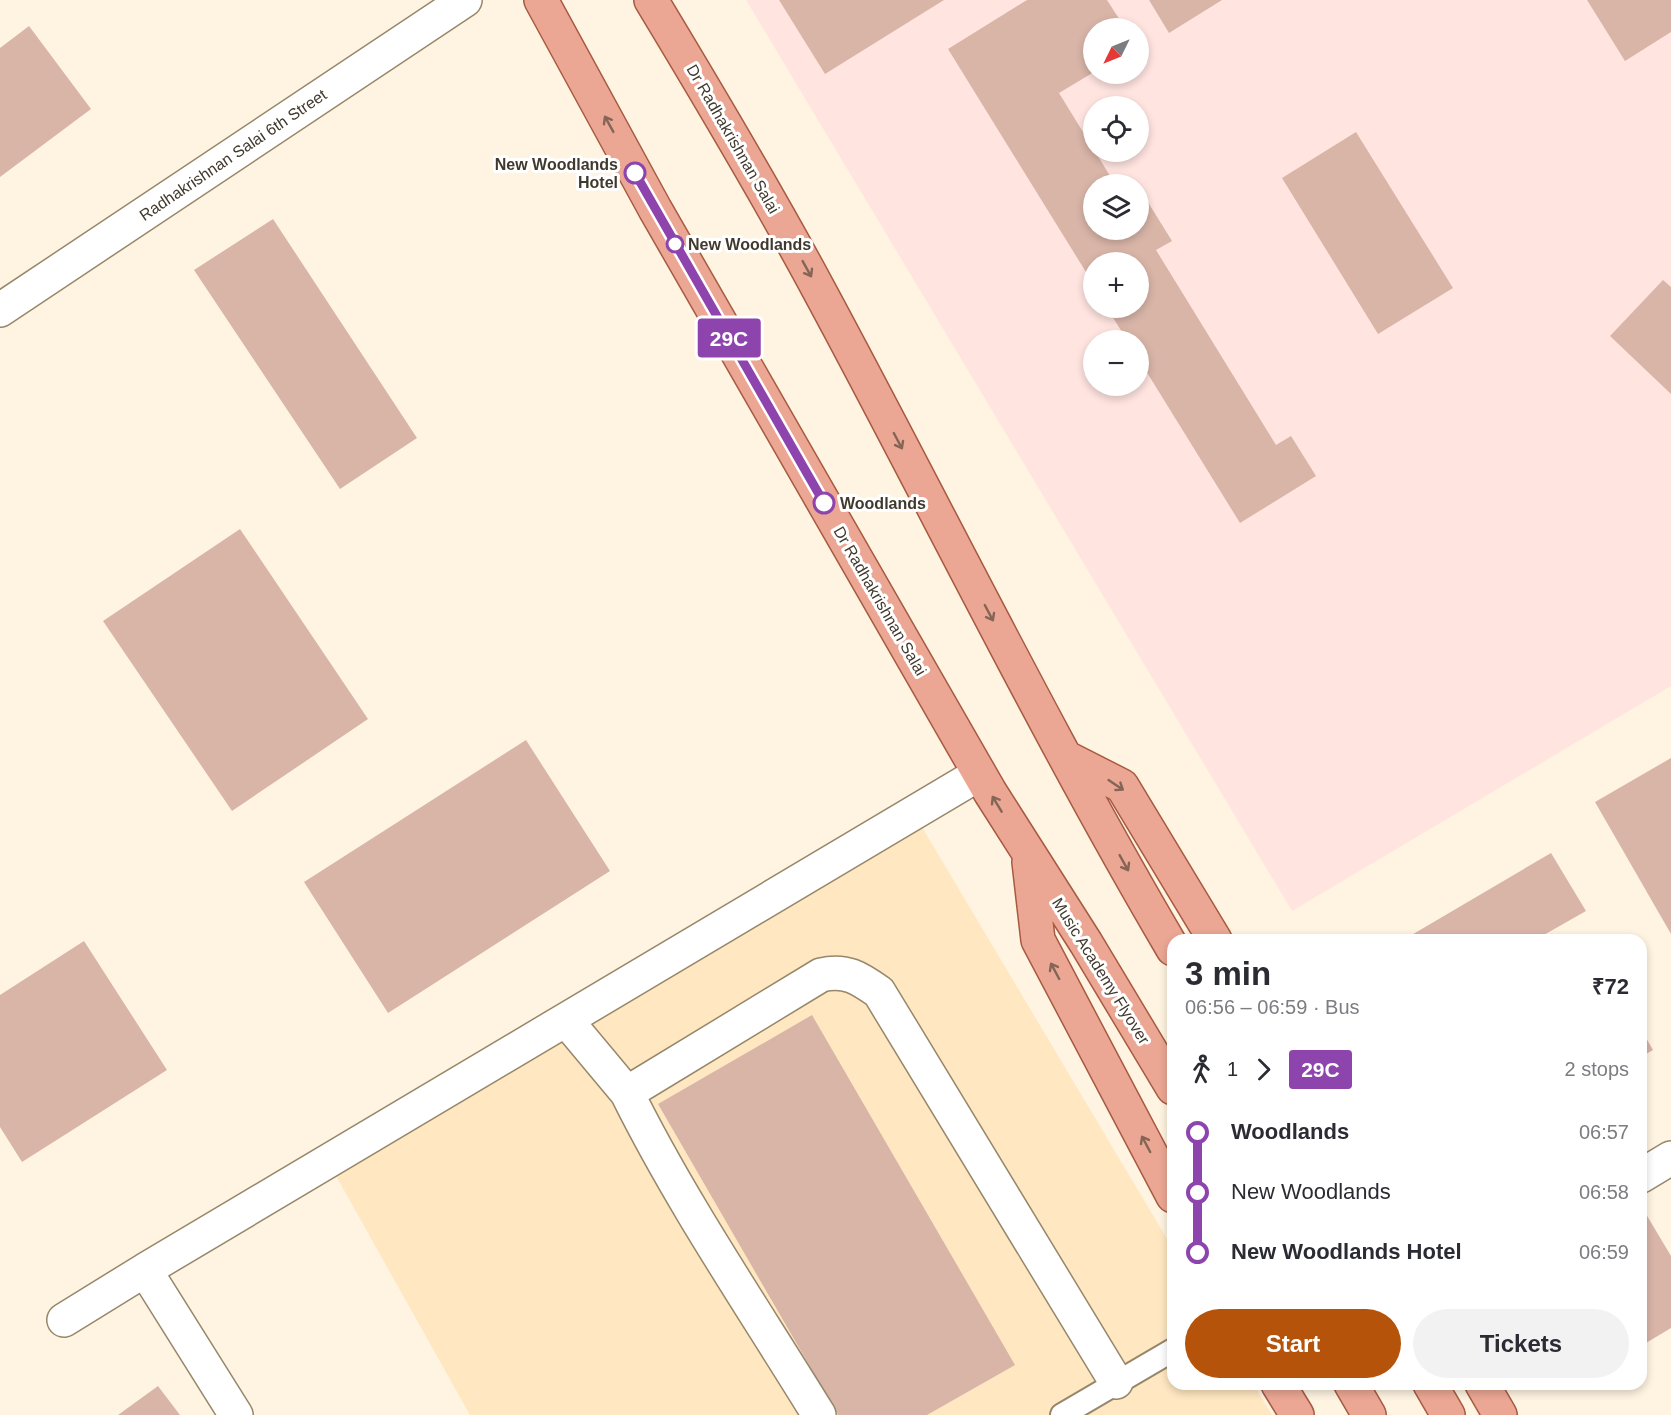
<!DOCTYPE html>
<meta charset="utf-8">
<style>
body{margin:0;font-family:Arial,sans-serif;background:#f2f2f3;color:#2b2b33;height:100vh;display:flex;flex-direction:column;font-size:22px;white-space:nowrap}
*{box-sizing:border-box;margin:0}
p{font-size:20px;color:#7c7c81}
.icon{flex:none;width:33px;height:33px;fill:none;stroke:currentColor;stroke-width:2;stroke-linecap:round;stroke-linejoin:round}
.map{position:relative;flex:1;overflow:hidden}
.sheet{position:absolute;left:1167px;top:934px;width:480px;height:456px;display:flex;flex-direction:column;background:#fff;border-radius:18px;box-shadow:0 3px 9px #0003}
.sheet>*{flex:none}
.badge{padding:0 12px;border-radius:4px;font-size:21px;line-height:39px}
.needle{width:39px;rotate:227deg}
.controls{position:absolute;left:1083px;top:18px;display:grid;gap:12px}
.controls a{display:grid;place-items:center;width:66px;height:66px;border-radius:50%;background:#fff;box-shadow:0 3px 9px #0003;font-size:30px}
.map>.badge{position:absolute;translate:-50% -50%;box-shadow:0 0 0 3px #fff}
.legs{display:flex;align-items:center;gap:9px;height:66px;padding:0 18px;font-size:20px}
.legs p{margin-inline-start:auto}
.headline{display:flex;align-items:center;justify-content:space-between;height:102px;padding:0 18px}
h1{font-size:33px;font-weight:700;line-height:45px}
.primary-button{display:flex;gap:12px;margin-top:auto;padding:12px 18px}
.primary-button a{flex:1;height:69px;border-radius:36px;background:#b45309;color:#fff;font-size:24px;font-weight:700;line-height:69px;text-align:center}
.primary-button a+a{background:#f2f2f3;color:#2b2b33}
ul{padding:0 18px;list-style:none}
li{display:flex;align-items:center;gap:21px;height:60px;font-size:22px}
li i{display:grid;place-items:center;width:9px;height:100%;margin:0 8px;background:currentColor}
li i::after{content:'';width:15px;height:15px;margin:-8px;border:4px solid;border-radius:50%;background:#fff}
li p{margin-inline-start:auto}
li:first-child i{background:linear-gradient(#0000 50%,currentColor 0)}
li:last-child i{background:linear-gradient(currentColor 50%,#0000 0)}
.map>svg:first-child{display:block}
.built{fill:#fee7c1}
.education{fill:#ffe4e0;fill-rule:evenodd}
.building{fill:#d9b5a8}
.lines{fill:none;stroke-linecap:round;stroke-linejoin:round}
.lane-casing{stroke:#97876a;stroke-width:26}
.street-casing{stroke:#97876a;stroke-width:36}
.primary-casing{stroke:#a75a41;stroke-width:36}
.lane{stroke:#fff;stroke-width:22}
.street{stroke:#fff;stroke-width:33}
.primary{stroke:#eba794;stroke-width:33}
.oneway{stroke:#846556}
.line-1-casing{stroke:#fff;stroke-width:14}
.line-1{stroke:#8e44ad;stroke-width:9}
.stop-1-dot{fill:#fff;stroke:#8e44ad;stroke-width:3}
.labels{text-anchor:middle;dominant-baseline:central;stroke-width:6;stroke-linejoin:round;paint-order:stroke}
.street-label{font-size:16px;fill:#40392d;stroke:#fff}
.stop-label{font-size:16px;font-weight:bold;fill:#40392d;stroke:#fff;text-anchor:start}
</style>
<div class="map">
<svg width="1671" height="1415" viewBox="0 0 1671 1415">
<rect width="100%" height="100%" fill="#fff4e1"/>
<path class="built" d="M910,807L1173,1249V1384L1254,1385L1272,1415H470L326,1158Z"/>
<path class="education" d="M746,0H1671V686L1292,911ZM1094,28H1138V74H1094ZM1094,106H1138V152H1094ZM1094,184H1138V230H1094ZM1094,262H1138V308H1094ZM1094,340H1138V386H1094Z"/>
<path class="building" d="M779,0H944L825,74Z
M1027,0H1107L1125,28H1094V72L1059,93L1115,184H1094V230H1138V193L1141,191L1172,241L1156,250L1276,445L1291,436L1316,476L1240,523L1138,358V340H1127L1107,308H1138V262H1094V285L948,49Z
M1149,0H1222L1169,33Z
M1587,0H1671V32L1625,61Z
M29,26L91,109L0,177V48Z
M1356,132L1453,288L1378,334L1282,178Z
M273,219L417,438L340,489L194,270Z
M1663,280L1671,287V394L1610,336Z
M240,529L368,719L232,811L103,621Z
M526,740L610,871L388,1013L304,882Z
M1671,758V934L1595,802Z
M1551,853L1586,911L1535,940H1403Z
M84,941L167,1070L22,1162L0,1127V995Z
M812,1015L1015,1365L927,1415H838L658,1104Z
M1641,1029L1653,1050L1641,1057Z
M1646,1214L1671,1256V1328L1641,1346V1217Z
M158,1386L180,1415H118Z"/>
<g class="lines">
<g class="lane-casing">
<path id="lane" d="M1062,1415L1173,1350"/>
</g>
<g class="street-casing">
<path id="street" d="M0,310L465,0
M566,1020L627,1093
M1641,1176L1671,1158
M145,1270L979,774
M64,1320L145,1270L236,1415
M819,1415C754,1309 682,1204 627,1093L821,975C846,969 859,978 879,992L1116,1382"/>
</g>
<g class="primary-casing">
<path id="primary" d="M541,0L655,209L990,792L1086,943L1173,1088
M651,0C709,96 767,193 820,292C938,511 1047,735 1173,949
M1065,757L1122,786L1215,940
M1029,862L1038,940L1173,1196
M1278,1384L1297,1415
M1351,1384L1369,1415
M1430,1384L1448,1415
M1482,1384L1500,1415"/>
</g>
<use href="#lane" class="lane"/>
<use href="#street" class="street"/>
<use href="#primary" class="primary"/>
</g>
<defs><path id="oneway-shaft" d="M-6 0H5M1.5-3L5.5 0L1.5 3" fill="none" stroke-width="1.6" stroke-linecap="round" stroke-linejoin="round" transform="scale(1.5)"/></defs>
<g class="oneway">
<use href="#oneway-shaft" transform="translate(609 124) rotate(-119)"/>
<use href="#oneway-shaft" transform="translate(807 269) rotate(61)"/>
<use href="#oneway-shaft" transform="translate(898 441) rotate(62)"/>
<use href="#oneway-shaft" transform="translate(989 613) rotate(62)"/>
<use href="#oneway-shaft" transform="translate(1116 785) rotate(34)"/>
<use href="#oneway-shaft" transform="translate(997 804) rotate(-121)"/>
<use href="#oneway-shaft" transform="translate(1124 863) rotate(61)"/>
<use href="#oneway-shaft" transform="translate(1055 971) rotate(-118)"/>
<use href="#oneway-shaft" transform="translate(1146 1144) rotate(-118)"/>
</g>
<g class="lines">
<g class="line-1-casing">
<path id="line-1" d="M635,173L824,503"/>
</g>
<use href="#line-1" class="line-1"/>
</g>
<g class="stop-1-dot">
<circle cx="635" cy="173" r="10"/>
<circle cx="675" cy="244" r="8"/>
<circle cx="824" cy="503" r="10"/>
</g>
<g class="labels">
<g class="street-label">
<text transform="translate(733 139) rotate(60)">Dr Radhakrishnan Salai</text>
<text transform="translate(233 155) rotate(-34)">Radhakrishnan Salai 6th Street</text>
<text transform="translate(880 601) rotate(60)">Dr Radhakrishnan Salai</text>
<text transform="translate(1101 971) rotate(58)">Music Academy Flyover</text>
</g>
<g class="stop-label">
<text x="618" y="164" text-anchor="end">New Woodlands<tspan x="618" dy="18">Hotel</tspan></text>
<text x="688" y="244">New Woodlands</text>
<text x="840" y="503">Woodlands</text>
</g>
</g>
</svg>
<div class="controls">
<a><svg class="needle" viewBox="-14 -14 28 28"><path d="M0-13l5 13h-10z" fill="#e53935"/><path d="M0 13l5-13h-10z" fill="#7c7c81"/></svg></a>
<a><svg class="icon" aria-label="locate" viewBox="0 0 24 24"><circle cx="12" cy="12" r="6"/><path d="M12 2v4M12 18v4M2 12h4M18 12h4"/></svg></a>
<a><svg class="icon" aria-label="layers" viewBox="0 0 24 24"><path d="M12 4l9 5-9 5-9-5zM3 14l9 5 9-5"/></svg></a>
<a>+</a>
<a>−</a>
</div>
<b class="badge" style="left:729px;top:338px;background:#8e44ad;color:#fff">29C</b>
<section class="sheet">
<div class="headline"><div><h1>3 min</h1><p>06:56 – 06:59 · Bus</p></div><b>₹72</b></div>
<div class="legs"><svg class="icon" aria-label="walk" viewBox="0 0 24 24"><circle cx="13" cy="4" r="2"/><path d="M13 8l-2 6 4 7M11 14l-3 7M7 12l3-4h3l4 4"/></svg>1<svg class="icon" aria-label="forward" viewBox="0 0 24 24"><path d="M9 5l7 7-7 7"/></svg><b class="badge" style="background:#8e44ad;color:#fff">29C</b><p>2 stops</p></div>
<ul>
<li><i style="color:#8e44ad"></i><b>Woodlands</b><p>06:57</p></li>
<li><i style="color:#8e44ad"></i><span>New Woodlands</span><p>06:58</p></li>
<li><i style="color:#8e44ad"></i><b>New Woodlands Hotel</b><p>06:59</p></li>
</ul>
<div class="primary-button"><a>Start</a><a>Tickets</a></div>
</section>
</div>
